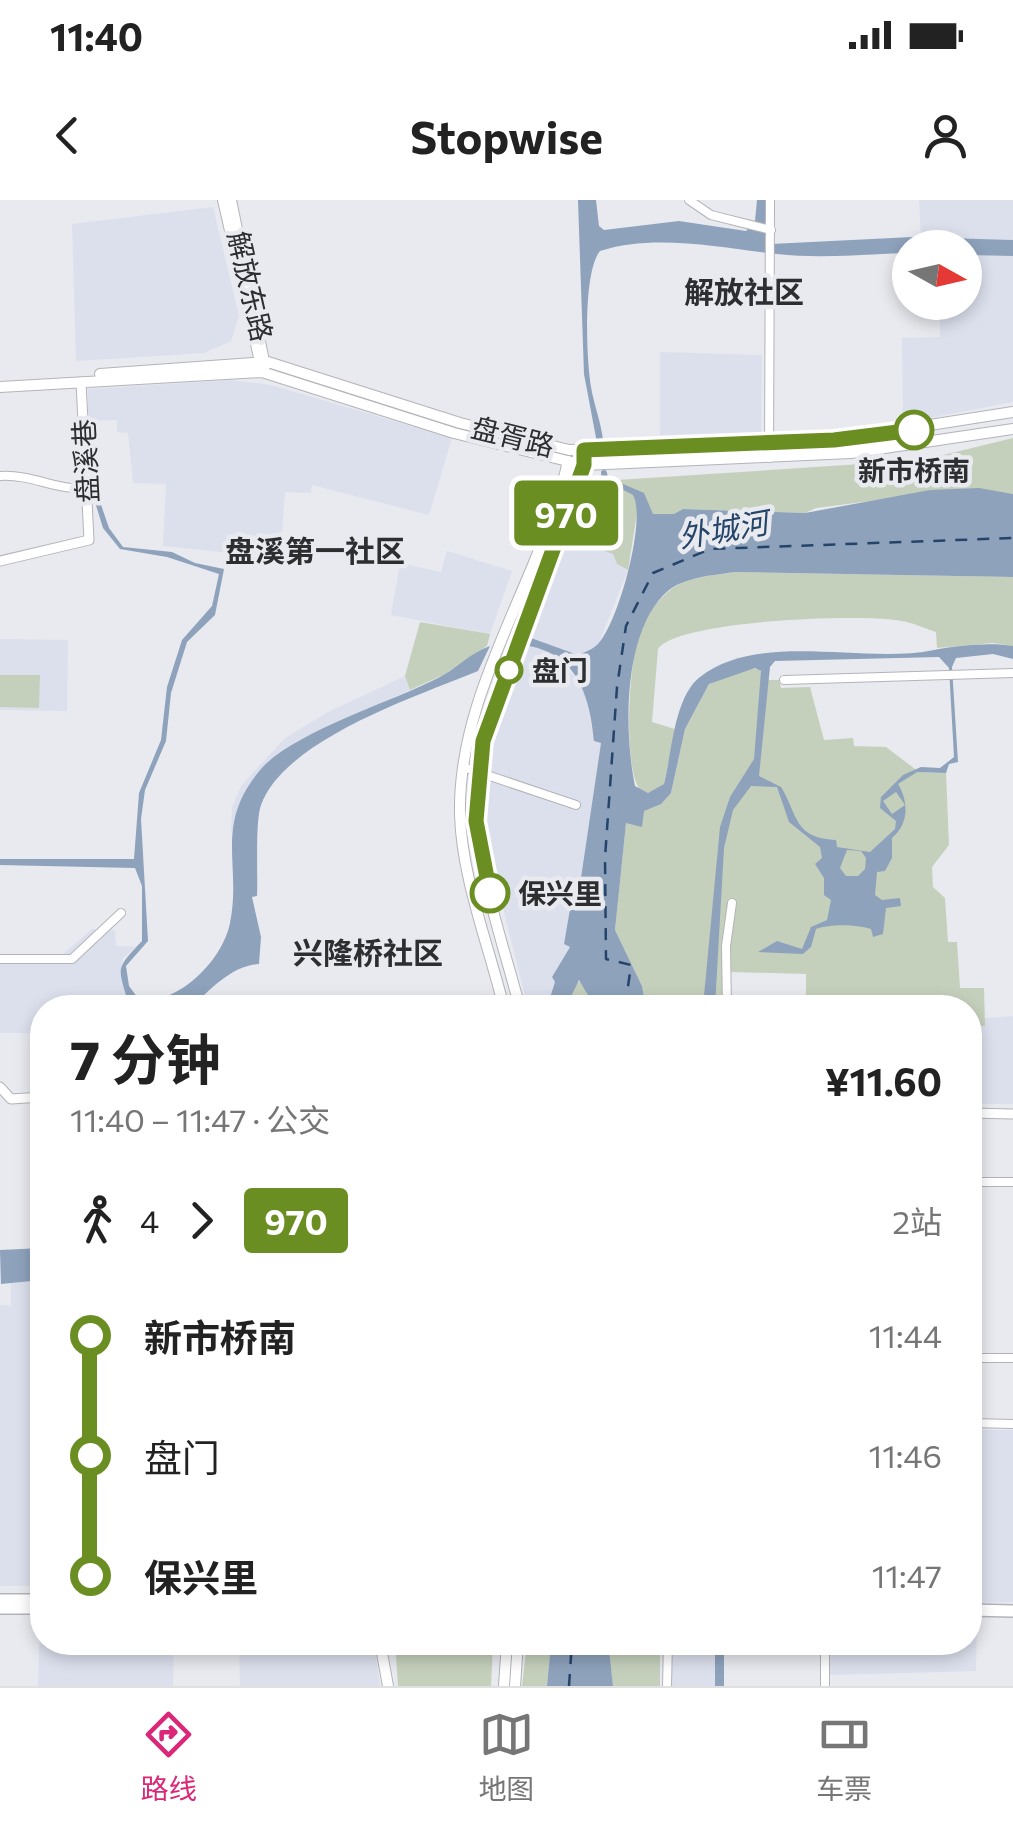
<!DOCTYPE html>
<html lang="zh">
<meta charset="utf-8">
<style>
body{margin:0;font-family:Commissioner,"Noto Sans SC",sans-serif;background:#f2f2f2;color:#222;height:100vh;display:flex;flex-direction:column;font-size:38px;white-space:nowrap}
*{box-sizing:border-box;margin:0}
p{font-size:32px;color:#767676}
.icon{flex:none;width:55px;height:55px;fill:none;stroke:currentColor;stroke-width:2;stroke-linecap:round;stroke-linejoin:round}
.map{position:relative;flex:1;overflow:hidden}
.sheet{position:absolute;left:30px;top:795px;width:952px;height:660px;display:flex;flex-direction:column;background:#fff;border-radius:40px;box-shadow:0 5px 15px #0003}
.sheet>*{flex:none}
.badge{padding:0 20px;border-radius:8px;font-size:35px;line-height:65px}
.needle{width:65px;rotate:98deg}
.buttons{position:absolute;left:892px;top:30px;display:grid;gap:20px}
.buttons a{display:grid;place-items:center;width:90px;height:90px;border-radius:50%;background:#fff;box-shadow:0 5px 15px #0003;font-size:50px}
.map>.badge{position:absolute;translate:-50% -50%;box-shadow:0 0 0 5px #fff}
.legs{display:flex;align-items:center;gap:15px;height:110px;padding:0 40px;font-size:32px}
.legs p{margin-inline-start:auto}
.summary{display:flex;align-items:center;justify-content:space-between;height:170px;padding:0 40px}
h1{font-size:55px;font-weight:700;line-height:75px}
ul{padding:0 40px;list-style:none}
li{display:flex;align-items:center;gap:35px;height:120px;font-size:38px}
li i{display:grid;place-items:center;width:15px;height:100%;margin:0 12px;background:currentColor}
li i::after{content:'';width:25px;height:25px;margin:-12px;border:8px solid;border-radius:50%;background:#fff}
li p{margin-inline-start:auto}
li:first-child i{background:linear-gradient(#0000 50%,currentColor 0)}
li:last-child i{background:linear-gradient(currentColor 50%,#0000 0)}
.status{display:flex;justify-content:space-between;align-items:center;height:70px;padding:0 50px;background:#fff;direction:ltr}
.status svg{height:28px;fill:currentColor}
header{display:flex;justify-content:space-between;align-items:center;height:130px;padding:0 40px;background:#fff;font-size:45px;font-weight:700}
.menu{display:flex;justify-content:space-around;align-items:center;height:140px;border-top:2px solid #e0e0e0;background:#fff;font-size:28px;color:#767676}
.menu a{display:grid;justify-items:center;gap:5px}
.menu .current{color:#db2777}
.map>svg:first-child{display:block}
.built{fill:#dce0ed}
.green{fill:#c5d0bc}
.water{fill:#8ea2bc;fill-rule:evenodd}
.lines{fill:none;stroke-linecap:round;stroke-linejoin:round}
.canal{stroke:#8ea2bc;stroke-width:6}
.ferry{stroke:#254469;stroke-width:2.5;stroke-dasharray:12 10;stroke-linecap:butt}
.minor-casing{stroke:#b3b4b9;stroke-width:10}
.tertiary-casing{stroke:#b3b4b9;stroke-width:11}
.secondary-casing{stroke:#b3b4b9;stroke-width:12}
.primary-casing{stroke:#b3b4b9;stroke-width:14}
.minor{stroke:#fff;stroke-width:8}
.tertiary{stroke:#fff;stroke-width:9}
.secondary{stroke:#fff;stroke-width:10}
.primary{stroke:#fff;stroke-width:11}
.line-1-casing{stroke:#fff;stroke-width:22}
.line-1{stroke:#6b8e23;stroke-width:15}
.stop-1-dot{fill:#fff;stroke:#6b8e23;stroke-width:5}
.labels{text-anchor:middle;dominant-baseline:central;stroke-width:9;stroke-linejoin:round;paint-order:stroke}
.street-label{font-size:28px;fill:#2d2e30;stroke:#e8eaef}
.stop-label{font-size:28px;font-weight:bold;fill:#2d2e30;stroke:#e8eaef;text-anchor:start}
.neighbourhood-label{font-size:30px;font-weight:bold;fill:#2d2e30;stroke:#e8eaef}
.water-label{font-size:30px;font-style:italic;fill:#254469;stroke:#e8eaef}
</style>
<div class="status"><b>11:40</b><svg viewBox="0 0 49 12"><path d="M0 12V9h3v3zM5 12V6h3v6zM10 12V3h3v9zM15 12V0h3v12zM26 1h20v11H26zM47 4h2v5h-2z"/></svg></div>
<header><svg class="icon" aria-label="back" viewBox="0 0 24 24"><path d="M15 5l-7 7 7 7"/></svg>Stopwise<svg class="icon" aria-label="person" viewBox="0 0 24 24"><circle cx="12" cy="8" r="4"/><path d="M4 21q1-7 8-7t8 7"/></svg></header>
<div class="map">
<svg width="1013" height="1486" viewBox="0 0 1013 1486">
<rect width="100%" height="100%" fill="#e8eaef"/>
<path class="built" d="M919,0H1013V40L921,38Z
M213,7L239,116L231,141L204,153L76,161L72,24Z
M965,55L1013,56V202L903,223L902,138L940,137V103L965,102Z
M660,152L762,155L761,232L660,235Z
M232,180L271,185L452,238L429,315L312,285L311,293L285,292L281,344L259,356L163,346L166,284L133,283L128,233L117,232V220L88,221V189Z
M569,331L584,337L583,343L613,354L617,364L628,370L598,445L578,455L559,448L556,456L585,488L594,541L601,543L578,698L571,703L564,744L570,747L552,777L555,782L547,807L528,808L483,628V586L493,533Z
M447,351L512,371L490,434L391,415L400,363L441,372Z
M0,439L68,440L67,511L0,510Z
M405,476L410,490L300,540L268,562L242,602L231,634L232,607L241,586L284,539L326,513Z
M92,729L115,730L116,746L136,747L123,758L121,777L129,807L42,808V833H0V762H54Z
M1013,816V904H970V826H984L985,818Z
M42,1079V1386H0V1105L11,1106V1083Z
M970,1230H1013V1402L970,1403Z
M40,1419L42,1442L174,1443L173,1486H38Z
M970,1425H977L976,1471L830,1475L829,1443L970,1442Z
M239,1443H374L380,1486H240Z
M671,1447H715V1486H671Z"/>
<path class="green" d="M1013,238V294C945,285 884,301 816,308L805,313L683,309L675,314H653L648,304L638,307L628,370L617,364L613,354L583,343L584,337L569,331L586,282L923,260Z
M735,372L1013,377V446L993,443L937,448L936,432C926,429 916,424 907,422C872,412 676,420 658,449L652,522L675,529L664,584L655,592L643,593C621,577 629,454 641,428C646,415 658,400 669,391C685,377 715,375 735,372Z
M420,422L490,434L487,446L443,475L410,490L405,476Z
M748,468L759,469L767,480H779L781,488L810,487L824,540L853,538L854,546L886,547L919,572L946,573L949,645L932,667L933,687L945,698L948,742H957L960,788H984L985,826H970V808L806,807V774L729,772L728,807H646L642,786L615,730L626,622L671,593L685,529L709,484Z
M0,475H40L39,508L0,507Z
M575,782H581L595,807L566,808Z
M395,1442L493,1443L491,1486H398Z
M527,1443H551L547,1486H522Z
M597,1443H684V1447H660V1486H613L609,1450H597Z"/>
<path class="water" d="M578,0H596L599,26L604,30L679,21L746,31L755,21L757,0H767L771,44L912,37L1013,40V56L965,55V48H910V53C867,54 821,59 777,54C723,48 654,33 600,51C583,72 586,157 591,187C594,205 601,222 603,240L597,243L584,174Z
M609,278L644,293L653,314H674L683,309L805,313L930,290L979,288L1013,294V377L735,372C715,375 686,377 669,390C622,429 624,533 635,586L648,593L664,584C672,552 674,497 700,477C760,430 864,465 934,450C957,446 988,442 1013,446V459L993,454L956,458L952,467L958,562L949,564L946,573L917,572L898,584C908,600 910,623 892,638V658L885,671L877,672L875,695L882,700L900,698L901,706L886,708L883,734L873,737L871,729C855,724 830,724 816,729L811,747L803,754L758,752L777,741L802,749L811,727L827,720L831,700L824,695V678L815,664L822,658L820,647L789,622L777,587L751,586L733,610L724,648L715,807L703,806L720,627L730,597L754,559L761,471L755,468L709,484L685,529L671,593L661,604L644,611L642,627L626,623L615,730L642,786L646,807H595L579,780L566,807H547L555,782L552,777L570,747L564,744L571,703L578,698L601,543L594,541C590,498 578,455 529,446L531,438L578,455C585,452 593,449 598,444C618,424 647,319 633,295L603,279ZM939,457L949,468L954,557L940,568L921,567L903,575L881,597L880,608L896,621L895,629L870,652L837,647L836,640C793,638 798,614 781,587L759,576L770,467L775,461ZM896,592L905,605L892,614L883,601ZM847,650L861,651L866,658L865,669L858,676H846L840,668Z
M97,293L109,328L123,347L172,352L195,363L224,369L215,415L187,442L171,493L166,541L145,590L141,619L148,741L126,766L129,786L140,801C181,803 223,759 230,723C242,664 213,625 261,569C293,532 392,502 438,478C456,469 470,453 490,446L478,471C418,496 285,539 261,605C255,622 258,673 257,696L252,697L261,737L259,764C233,765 210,789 192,807H129C119,766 113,772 142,741V686L135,668L0,665V659H134L139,593L161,540L167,487L182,440L212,406L219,374L167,357L120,349L103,328L95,302Z
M42,1048V1080L1,1084L0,1050Z
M551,1443H597V1450L609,1449L613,1486H547Z
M715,1443H724V1486H715Z"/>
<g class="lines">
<path class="canal" d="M604,273L605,278"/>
<path class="ferry" d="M625,808L631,765L606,759L605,658L617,487L626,426L653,373L710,349L1013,338
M569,1486L572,1442"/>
<g class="minor-casing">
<path id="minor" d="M689,0L711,15L771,30
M769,258L770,0
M0,276C33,274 57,291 87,288
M784,480L1013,473
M463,567L576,605
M0,759H72L121,713
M727,808L726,746L732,703
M970,982H1013
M970,1158H1013
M970,1223L1013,1224
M667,1486L668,1442
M825,1486V1442"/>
</g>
<g class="tertiary-casing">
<path id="tertiary" d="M0,361L89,340L81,182
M0,887L11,899L42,897
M970,913L1013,914"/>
</g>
<g class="secondary-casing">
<path id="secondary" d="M223,0L261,166
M231,0L265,166
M100,174L268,162L460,223L569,250L834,240L1013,212
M0,187L262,172L454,233L584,265L851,253L1013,229
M504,808C489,746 462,679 460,615C457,490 542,379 568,261
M520,808C496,717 460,627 485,533L584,262
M380,1442L388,1486
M504,1486L507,1442
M515,1486L518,1442"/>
</g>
<g class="primary-casing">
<path id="primary" d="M0,1400H42
M0,1408H42
M970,1410L1013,1411"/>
</g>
<use href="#minor" class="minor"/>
<use href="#tertiary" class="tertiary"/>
<use href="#secondary" class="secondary"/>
<use href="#primary" class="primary"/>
</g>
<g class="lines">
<g class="line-1-casing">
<path id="line-1" d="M490,693L476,621L483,541L584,265V250L834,240L914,230"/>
</g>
<use href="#line-1" class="line-1"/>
</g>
<g class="stop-1-dot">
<circle cx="914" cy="230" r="18"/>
<circle cx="509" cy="470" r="12"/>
<circle cx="490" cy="693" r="18"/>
</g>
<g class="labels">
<g class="street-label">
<text transform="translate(251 86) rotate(77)">解放东路</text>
<text transform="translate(513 236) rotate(14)">盘胥路</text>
<text transform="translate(85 261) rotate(-93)">盘溪巷</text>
</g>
<g class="stop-label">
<text x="914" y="270" text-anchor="middle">新市桥南</text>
<text x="532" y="470">盘门</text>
<text x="518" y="693">保兴里</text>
</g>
<g class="neighbourhood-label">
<text x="744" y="90">解放社区</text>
<text x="315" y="349">盘溪第一社区</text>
<text x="368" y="751">兴隆桥社区</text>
</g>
<g class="water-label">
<text transform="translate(723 328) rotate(-10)">外城河</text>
</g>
</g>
</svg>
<div class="buttons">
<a><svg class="needle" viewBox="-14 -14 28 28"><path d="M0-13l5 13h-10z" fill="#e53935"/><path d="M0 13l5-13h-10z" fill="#767676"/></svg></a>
</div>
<b class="badge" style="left:566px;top:313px;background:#6b8e23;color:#fff">970</b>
<section class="sheet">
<div class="summary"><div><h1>7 分钟</h1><p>11:40 – 11:47 · 公交</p></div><b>¥11.60</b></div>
<div class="legs"><svg class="icon" aria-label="walk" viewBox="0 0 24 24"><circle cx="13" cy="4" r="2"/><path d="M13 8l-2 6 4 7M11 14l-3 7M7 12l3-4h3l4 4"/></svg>4<svg class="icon" aria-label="forward" viewBox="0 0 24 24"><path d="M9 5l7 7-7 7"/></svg><b class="badge" style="background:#6b8e23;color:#fff">970</b><p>2站</p></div>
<ul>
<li><i style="color:#6b8e23"></i><b>新市桥南</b><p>11:44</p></li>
<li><i style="color:#6b8e23"></i><span>盘门</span><p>11:46</p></li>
<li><i style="color:#6b8e23"></i><b>保兴里</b><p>11:47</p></li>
</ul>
</section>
</div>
<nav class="menu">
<a class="current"><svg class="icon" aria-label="directions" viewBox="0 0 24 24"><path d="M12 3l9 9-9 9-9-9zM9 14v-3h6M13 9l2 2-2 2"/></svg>路线</a>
<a><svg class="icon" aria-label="map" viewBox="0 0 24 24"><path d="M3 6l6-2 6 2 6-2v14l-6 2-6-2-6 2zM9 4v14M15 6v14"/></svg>地图</a>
<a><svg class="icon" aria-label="tickets" viewBox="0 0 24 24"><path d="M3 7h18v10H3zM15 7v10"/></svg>车票</a>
</nav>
